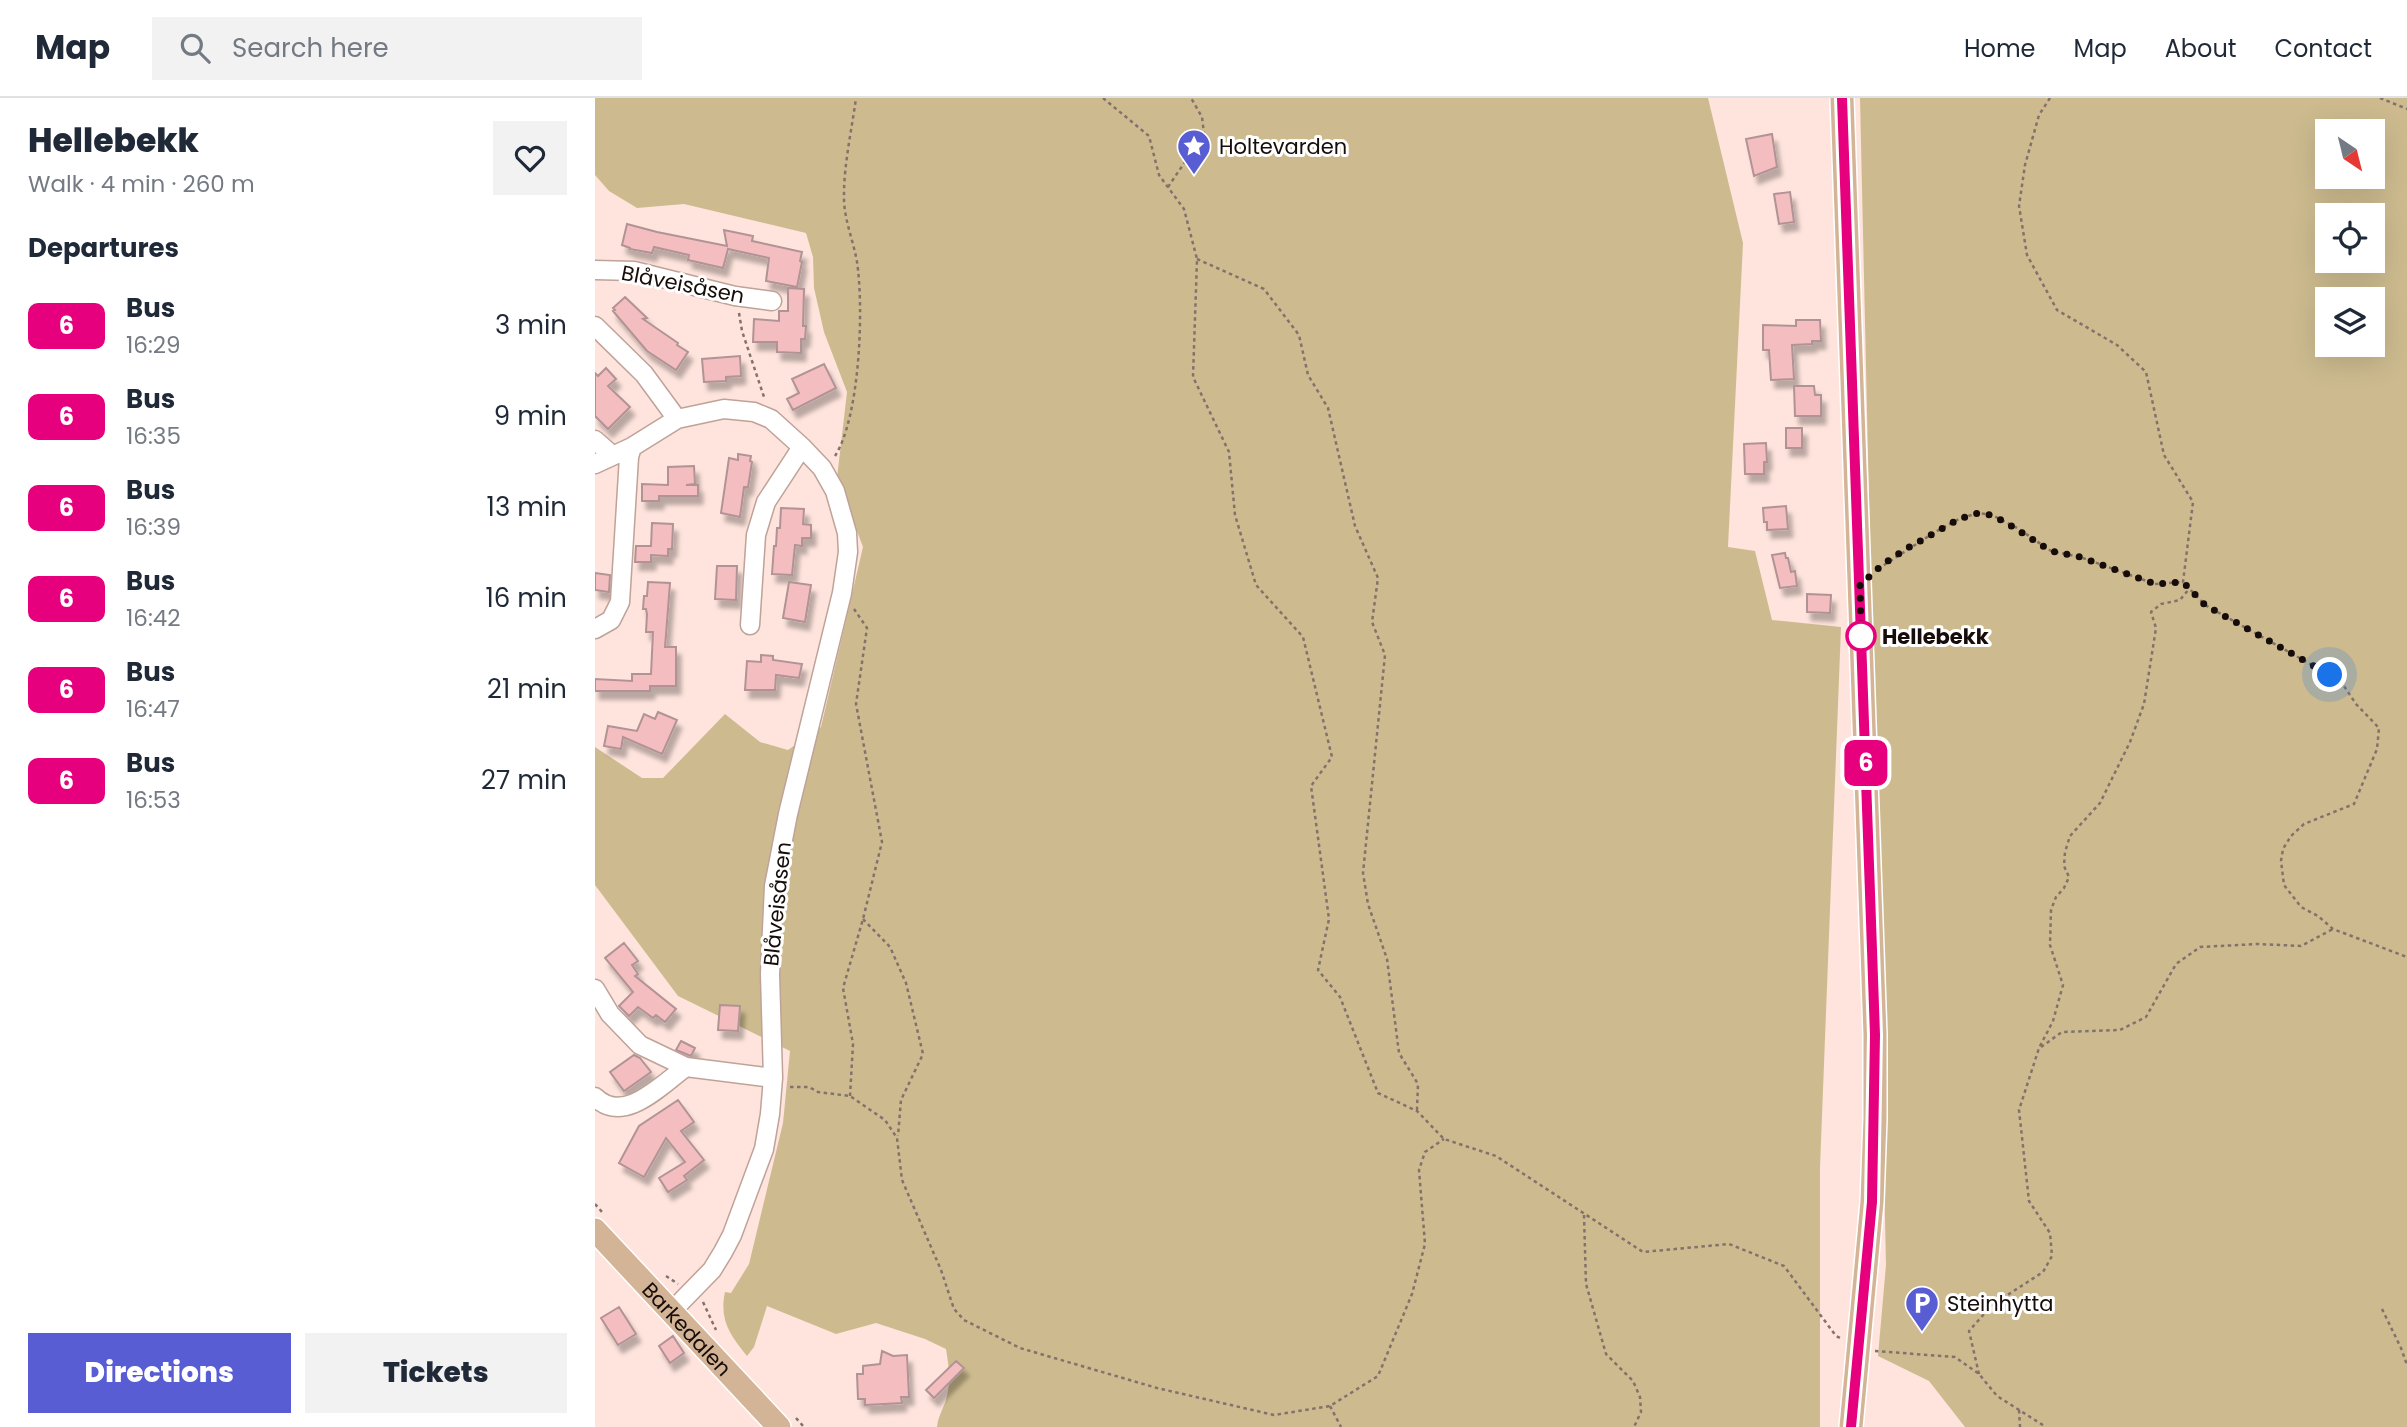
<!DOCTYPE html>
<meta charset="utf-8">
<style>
body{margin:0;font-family:Poppins,sans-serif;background:#f2f2f3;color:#1f2937;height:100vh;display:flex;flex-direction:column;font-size:26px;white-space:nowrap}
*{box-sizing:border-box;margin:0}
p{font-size:23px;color:#747a83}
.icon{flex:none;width:38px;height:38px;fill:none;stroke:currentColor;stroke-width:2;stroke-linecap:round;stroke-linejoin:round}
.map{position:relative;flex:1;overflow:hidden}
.panel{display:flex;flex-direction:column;background:#fff;width:595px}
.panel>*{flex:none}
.badge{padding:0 14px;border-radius:10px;font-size:24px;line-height:46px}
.needle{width:46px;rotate:145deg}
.tools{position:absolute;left:1720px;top:21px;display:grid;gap:14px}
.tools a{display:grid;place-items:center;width:70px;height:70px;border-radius:0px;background:#fff;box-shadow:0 7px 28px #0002;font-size:35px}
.you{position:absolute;width:35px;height:35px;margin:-18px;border:5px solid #fff;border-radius:50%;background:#1a73e8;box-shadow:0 0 0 10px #1a73e833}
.map>.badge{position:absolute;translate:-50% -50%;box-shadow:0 0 0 4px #fff}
h2{padding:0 28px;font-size:26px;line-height:63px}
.round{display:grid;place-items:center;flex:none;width:74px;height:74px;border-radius:0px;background:#f2f2f3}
.head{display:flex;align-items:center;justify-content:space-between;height:119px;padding:0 28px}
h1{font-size:33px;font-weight:800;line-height:52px}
.primary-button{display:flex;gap:14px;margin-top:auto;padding:14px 28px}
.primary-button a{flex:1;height:80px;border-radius:0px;background:#585dd4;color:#fff;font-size:28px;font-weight:800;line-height:80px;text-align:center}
.primary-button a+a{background:#f2f2f3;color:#1f2937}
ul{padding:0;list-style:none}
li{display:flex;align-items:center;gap:21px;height:91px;padding:0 28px}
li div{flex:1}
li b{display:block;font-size:26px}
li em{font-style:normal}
li .badge{min-width:77px;font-weight:700;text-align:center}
header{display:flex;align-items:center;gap:42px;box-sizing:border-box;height:98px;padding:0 35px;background:#fff;border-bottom:2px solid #e0e1e3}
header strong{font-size:33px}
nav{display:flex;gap:38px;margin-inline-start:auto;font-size:24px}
.search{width:490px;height:63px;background:#f2f2f3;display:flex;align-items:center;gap:18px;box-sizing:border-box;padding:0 24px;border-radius:0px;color:#747a83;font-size:26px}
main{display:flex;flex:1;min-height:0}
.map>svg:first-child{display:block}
.forest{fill:#cdbb8f;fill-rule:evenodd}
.building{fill:#f4bec1;stroke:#b29395;stroke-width:2;filter:url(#shadow)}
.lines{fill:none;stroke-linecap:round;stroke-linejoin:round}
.minor-casing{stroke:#bfa298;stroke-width:21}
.major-casing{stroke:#fff;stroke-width:26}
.path{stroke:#83716c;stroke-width:2.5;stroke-dasharray:3.5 3.5;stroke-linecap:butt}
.minor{stroke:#fff;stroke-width:18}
.major{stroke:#d3b496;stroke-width:23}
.line-casing{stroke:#fff;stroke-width:16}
.line{stroke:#e6007e;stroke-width:10}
.walk{stroke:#160c09;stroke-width:7;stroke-dasharray:0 12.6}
.stop-dot{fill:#fff;stroke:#e6007e;stroke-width:3.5}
.labels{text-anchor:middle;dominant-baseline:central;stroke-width:6;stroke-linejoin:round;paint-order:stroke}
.poi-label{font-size:21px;fill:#160c09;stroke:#fff;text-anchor:start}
.street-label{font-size:21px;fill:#160c09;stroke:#fff}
.stop-label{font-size:21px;font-weight:bold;fill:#160c09;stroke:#fff;text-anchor:start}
</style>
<header>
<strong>Map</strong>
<div class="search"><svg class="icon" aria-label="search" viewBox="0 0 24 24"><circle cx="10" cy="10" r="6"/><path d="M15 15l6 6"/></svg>Search here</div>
<nav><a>Home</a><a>Map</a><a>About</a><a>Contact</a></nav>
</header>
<main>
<section class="panel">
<div class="head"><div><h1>Hellebekk</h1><p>Walk · 4 min · 260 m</p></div><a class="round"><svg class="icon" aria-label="heart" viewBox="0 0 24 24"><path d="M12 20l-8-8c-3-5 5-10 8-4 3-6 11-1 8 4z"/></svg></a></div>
<h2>Departures</h2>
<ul>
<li><span class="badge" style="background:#e6007e;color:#fff">6</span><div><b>Bus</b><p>16:29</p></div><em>3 min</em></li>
<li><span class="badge" style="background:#e6007e;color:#fff">6</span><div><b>Bus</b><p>16:35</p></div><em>9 min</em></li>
<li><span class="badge" style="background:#e6007e;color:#fff">6</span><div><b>Bus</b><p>16:39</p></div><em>13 min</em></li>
<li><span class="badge" style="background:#e6007e;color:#fff">6</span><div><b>Bus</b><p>16:42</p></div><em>16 min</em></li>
<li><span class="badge" style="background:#e6007e;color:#fff">6</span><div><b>Bus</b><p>16:47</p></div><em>21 min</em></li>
<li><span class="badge" style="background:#e6007e;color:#fff">6</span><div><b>Bus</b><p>16:53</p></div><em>27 min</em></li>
</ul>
<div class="primary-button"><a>Directions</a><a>Tickets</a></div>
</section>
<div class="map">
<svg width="1812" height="1329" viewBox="0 0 1812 1329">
<defs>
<filter id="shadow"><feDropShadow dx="4.5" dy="8" stdDeviation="2" flood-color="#0004"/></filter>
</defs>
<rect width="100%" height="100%" fill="#fee4dc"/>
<path class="forest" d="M0,0H1113L1148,145L1133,449L1160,453L1177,522L1246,529L1225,1069V1329H342C343,1319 348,1311 351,1302C356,1284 354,1269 351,1251L330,1241L281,1225L241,1236L172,1208L159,1249L152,1258C135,1237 124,1222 130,1194L136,1195L154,1166L188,1025L195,953L83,898L0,787V649L47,680H68L130,616L165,644L193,652L226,629L268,449L242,380L252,294L229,234L219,190L218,159L211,135L89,106L42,110L14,93L0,77Z
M1265,0H1812V1329H1370L1334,1283L1283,1258L1291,1167ZM1732,33H1778V79H1732ZM1732,117H1778V163H1732ZM1732,201H1778V247H1732Z"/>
<path class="building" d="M1177,36L1182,69L1159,78L1151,41Z
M1195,94L1199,124L1184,126L1179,96Z
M32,126L62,134L132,148L129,132L158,138L157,143L207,154L205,163L207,164L202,189L171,183L174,160L133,151L128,170L93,162L94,157L59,149L57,155L35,151V150L27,147Z
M193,190L209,191L208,228H211L210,241H206V255L182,254V244H158L159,221L184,223V213H193Z
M30,199L52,220L48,221L83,245L82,247L93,254L81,272L52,253L18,213L20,212L18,210Z
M1201,222H1225L1226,243H1217V246L1197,247L1199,281L1176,282L1174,252H1168V227L1201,228Z
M145,258L146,278L131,279V283L109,284L107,261Z
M229,266L241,290L198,312L192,301L204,295L197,281Z
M11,270L21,281L13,288L35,309L13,331L0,318V275L3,278Z
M1199,288H1219L1220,297H1226V318H1200Z
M1191,330H1207V350H1191Z
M1171,345L1172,364H1169V376H1150L1149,346Z
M143,356L156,358L155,363L157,364L153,389H149L145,419L126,415L134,360L143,362Z
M99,368L100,386L91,387H103V398H64V403H47V386L73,387V369Z
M1191,408L1193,431L1172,432V424H1169L1168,410Z
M186,410L209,411L208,426L216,427V440H207V448L200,447L197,477L177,476L179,448H181L182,430H185Z
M57,425L78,426L77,451H73V458L56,457V464H40L41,448H56Z
M1190,455L1191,460H1193L1196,474L1200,473L1202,488L1185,490L1177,457Z
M122,468H142L141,502L120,501Z
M0,475L15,477L14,494L0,492Z
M53,484L75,485L70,549H81V588H55V593H0V581L37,583V576H56L58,534H51L52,516L51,511H48L49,498H52Z
M194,484L216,487L210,524L188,520Z
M1212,496L1236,497L1235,515L1212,514Z
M166,557L178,558V562L207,566L204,580L181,577L180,592H150L152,563L166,564Z
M63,614L82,622L67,656L28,639L26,651L9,648L13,628L42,633L49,616L60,621Z
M29,845L43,863L37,867L43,876L40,878L81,911L70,924L61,917L58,920L43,909L34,918L24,908L38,894L10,860Z
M125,907L145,908L143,933L123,932Z
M86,943L100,950L96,958L81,952Z
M39,957L45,960L56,974L29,993L15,974Z
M83,1002L99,1024L86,1033L109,1062L89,1078L92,1082L73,1094L64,1080L90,1064L71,1040L49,1079L24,1065L44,1028Z
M24,1209L41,1236L23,1247L6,1220Z
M78,1238L89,1255L75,1265L64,1248Z
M287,1253L298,1258L312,1257L314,1299H306L307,1305L270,1307V1301H263L262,1276H268V1268L285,1266Z
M361,1263L369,1270L339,1300L331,1292Z"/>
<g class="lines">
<g class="minor-casing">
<path id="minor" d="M0,172L39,173L140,198L177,203
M0,228L49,276L82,321
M0,342L17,357
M0,366L37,349L82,321L129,311L159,314L176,321L207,349L227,370L240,393L252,435L253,454L247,495L193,716L179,788L175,876L178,980L175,1016L169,1051L137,1137L128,1154L117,1172L77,1213
M155,527L161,437L171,404L207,349
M0,531L16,522L25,504L34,359L37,349
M0,891L15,916L45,947L91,969L178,980
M0,999C29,1028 67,986 91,969"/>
</g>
<g class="major-casing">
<g id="major">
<path d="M1247,0L1280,937V1020L1277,1104L1256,1329"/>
<path id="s1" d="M0,1132L184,1329"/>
</g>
</g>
<path class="path" d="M508,0L554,38L564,77L589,111L602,161L598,279L634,354L640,417L661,487L708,539L737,659L716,688L734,821L723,872L745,899L783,995L822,1013L849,1041L901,1058L1048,1154L1134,1146L1189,1168L1241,1238L1245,1240
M1455,0L1444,17L1430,67L1424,108L1432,157L1462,212L1522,247L1551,274L1569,357L1598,404L1588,484L1610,507L1735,577L1749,588L1761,606L1784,630L1782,651L1759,706L1709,726L1696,738L1688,751L1686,763L1689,787L1706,809L1723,818L1738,831L1812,859
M1785,0L1812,11
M573,89L609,36L607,19L596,0
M602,161L669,191L704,237L713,277L733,310L760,428L783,480L777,524L790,557L768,775L773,806L792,861L804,955L823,986L822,1012
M144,215L147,233L170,302
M240,358C265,319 269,210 262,164C258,141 248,119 249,96C249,66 257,30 261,0
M1283,471L1340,434L1364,421L1383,415L1397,417L1424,431L1456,453L1485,459L1560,486L1588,484
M268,821L295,849L311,885L328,956L306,1002L303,1038
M1446,949L1467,934L1525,932L1551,919L1581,866L1605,849L1663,846L1706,848L1738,831
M195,989H214L223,994L255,998L290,1022L302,1040L307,1082L346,1172L359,1211L369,1222L425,1250L562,1290L679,1317L735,1308L783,1278L817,1196L830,1146L824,1072L830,1054L849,1041
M255,998L258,946L248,890L268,821L287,744L261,606L272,530L259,511
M0,1106L7,1114
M989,1117L991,1186L1011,1256L1038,1283L1045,1299L1046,1314L1039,1329
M71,1178L83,1186
M108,1204L121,1232
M1787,1211L1806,1250L1812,1267
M1280,1253L1360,1259L1384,1276L1402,1298L1451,1329
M1384,1276L1374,1233L1397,1207L1448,1174L1457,1158L1455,1135L1434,1103L1424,1012L1444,950L1458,923L1468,887L1455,847L1456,812L1461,799L1469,790L1474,779L1469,768L1470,754L1475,738L1505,705L1535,644L1549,606L1561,530L1556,514L1566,506L1585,502L1594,491
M735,1308L746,1329
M1424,1312L1425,1329
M201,1320L209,1329"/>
<use href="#minor" class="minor"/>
<use href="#major" class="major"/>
</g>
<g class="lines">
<g class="line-casing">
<path id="line" d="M1247,0L1280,937L1277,1104L1256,1329"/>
</g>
<use href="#line" class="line"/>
<path class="walk" d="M1266,538L1265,487L1287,467L1311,451L1364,421L1383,415L1396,417L1410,424L1456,453L1485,459L1560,486L1588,484L1610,507L1735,577"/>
</g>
<defs>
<g id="sight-pin" transform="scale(1.75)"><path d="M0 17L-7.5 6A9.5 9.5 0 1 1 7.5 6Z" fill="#585dd4" stroke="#fff"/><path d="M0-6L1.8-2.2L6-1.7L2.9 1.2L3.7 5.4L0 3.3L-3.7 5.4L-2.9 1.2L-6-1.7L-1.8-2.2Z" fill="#fff"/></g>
<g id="parking-pin" transform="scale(1.75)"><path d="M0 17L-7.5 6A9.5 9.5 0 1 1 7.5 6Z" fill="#585dd4" stroke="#fff"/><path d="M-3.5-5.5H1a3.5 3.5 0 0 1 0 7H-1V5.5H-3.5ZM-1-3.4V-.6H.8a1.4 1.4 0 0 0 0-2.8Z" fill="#fff"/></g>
</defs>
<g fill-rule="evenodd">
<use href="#sight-pin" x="599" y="48"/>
<use href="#parking-pin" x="1327" y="1205"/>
</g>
<circle class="stop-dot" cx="1266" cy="538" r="14"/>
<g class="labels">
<g class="poi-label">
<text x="624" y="48">Holtevarden</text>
<text x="1352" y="1205">Steinhytta</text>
</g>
<g class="street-label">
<text transform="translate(88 186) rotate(11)">Blåveisåsen</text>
<text transform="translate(182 806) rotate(-84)">Blåveisåsen</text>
<text stroke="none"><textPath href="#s1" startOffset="135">Barkedalen</textPath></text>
</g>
<g class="stop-label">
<text x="1287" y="538">Hellebekk</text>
</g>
</g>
</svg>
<div class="tools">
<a><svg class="needle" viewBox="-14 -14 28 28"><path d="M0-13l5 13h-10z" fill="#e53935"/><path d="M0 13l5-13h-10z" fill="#747a83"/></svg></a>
<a><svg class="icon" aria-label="locate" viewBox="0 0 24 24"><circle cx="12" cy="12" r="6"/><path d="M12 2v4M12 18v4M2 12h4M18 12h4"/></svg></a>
<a><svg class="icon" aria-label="layers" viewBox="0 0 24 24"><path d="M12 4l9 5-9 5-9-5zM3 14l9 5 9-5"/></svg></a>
</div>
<div class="you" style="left:1735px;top:577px"></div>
<b class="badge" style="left:1271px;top:665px;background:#e6007e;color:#fff">6</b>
</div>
</main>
